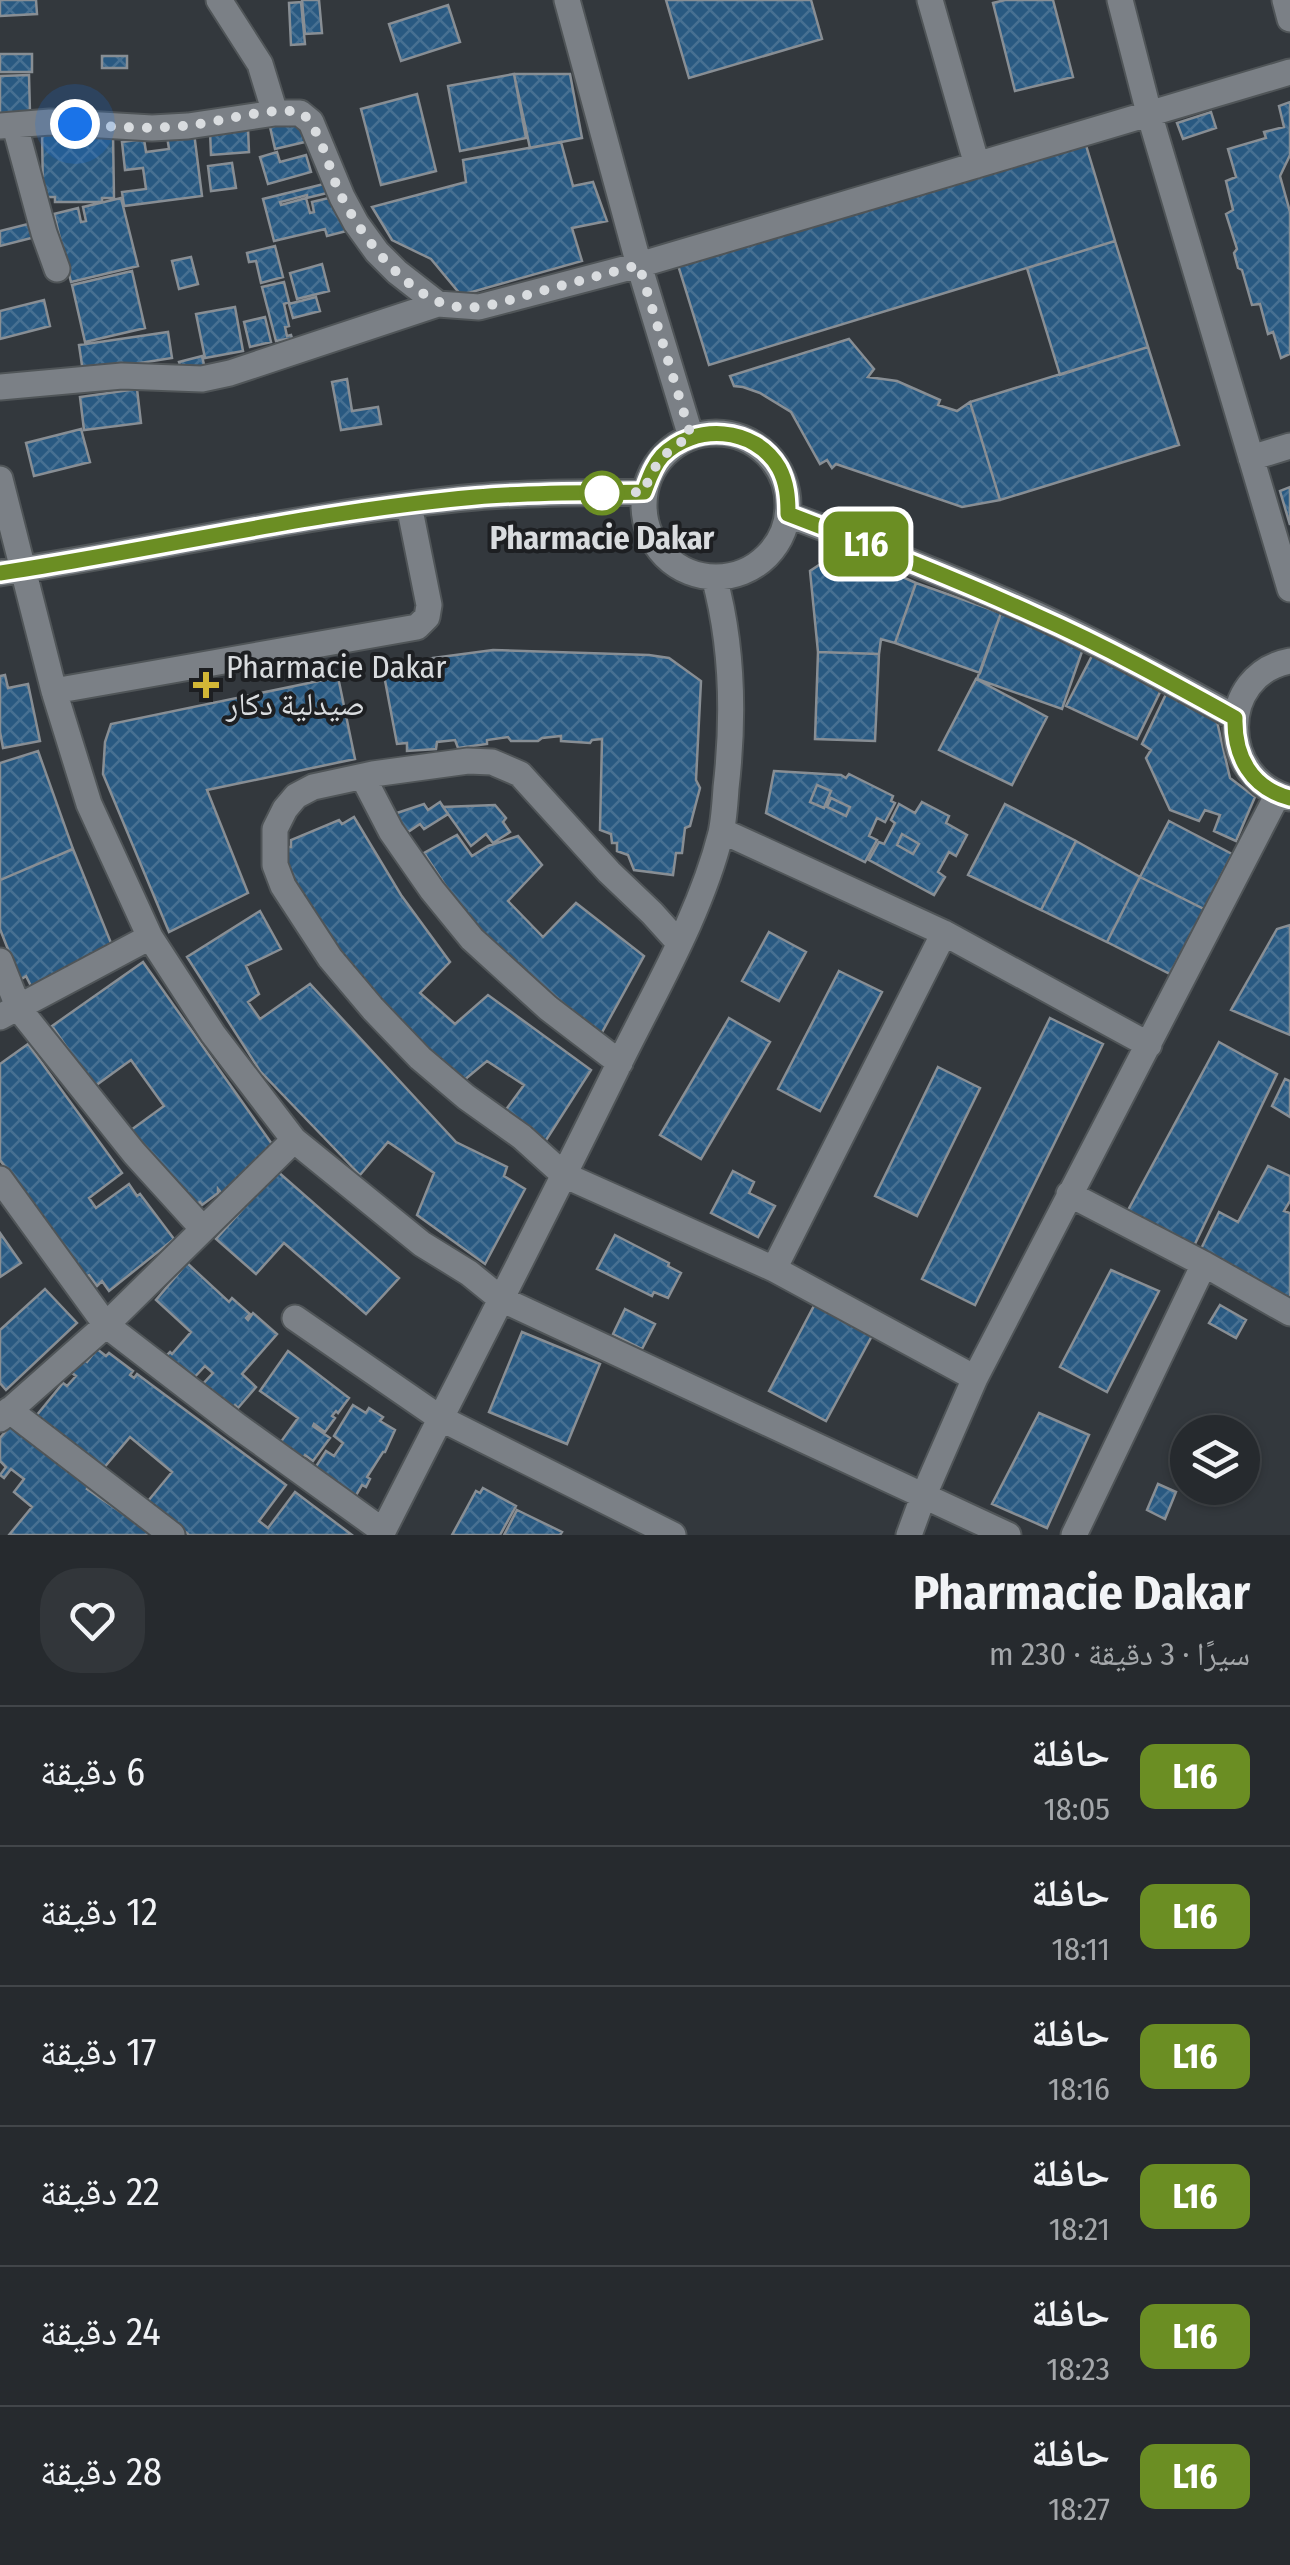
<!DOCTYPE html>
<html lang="ar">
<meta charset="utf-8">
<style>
body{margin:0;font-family:"Fira Sans Condensed","Noto Naskh Arabic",sans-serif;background:#32363a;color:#f1f3f6;direction:rtl;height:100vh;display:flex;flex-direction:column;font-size:38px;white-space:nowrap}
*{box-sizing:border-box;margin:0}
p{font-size:32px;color:#a4a7aa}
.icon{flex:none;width:55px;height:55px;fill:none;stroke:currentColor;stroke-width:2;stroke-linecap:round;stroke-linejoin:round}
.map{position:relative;height:1535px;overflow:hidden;direction:ltr}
.sheet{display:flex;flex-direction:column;background:#262a2e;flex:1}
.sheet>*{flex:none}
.badge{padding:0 20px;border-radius:15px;font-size:35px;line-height:65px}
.controls{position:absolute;left:1170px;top:1415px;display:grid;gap:20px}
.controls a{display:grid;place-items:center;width:90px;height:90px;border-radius:50%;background:#262a2e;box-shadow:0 2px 8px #0004,0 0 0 2px #42464a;font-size:50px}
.you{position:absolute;width:50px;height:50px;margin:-25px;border:8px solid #fff;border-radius:50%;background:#1a73e8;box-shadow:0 0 0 15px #1a73e833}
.map>.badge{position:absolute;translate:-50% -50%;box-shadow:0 0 0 5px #fff}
.round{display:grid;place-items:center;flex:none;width:105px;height:105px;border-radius:40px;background:#32363a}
.head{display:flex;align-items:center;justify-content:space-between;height:170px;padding:0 40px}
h1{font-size:48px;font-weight:700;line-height:75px}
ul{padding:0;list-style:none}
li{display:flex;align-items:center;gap:30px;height:140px;padding:0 40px;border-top:2px solid #42464a}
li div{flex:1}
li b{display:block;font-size:38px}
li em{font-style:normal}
li .badge{min-width:110px;font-weight:700;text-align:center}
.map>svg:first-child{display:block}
.building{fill:url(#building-cross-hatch);stroke:#888e94;stroke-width:2.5;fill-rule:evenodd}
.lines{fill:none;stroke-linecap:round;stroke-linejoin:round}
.minor-casing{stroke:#505558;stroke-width:29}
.minor{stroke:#7b8086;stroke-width:25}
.line-casing{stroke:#fff;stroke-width:22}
.line{stroke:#6b8e23;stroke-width:15}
.walk{stroke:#d9dcdf;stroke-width:10;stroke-dasharray:0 18}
.stop-dot{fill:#fff;stroke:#6b8e23;stroke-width:5}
.poi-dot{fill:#d2b736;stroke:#1d1f22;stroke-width:4}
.labels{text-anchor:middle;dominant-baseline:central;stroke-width:8;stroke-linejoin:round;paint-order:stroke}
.stop-label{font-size:32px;font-weight:bold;fill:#d9dcdf;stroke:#1d1f22}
.poi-label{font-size:32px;fill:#d9dcdf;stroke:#1d1f22;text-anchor:start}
</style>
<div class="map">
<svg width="1290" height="1535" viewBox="0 0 1290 1535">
<defs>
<pattern id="building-cross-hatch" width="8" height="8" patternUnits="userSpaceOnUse" patternTransform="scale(2.5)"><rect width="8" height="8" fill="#295981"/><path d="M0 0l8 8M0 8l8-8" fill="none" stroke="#477092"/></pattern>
</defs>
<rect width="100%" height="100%" fill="#33383d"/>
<path class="building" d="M0,0H36L37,14L0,16Z
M302,0H319L322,33L305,34Z
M666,0H811L822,39L689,78Z
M1005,0H1053L1073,77L1015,91L993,3Z
M301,2L305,44L291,45L289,3Z
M448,5L460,42L401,61L389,24Z
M0,54H32V72H0Z
M102,56H127V68H102Z
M514,74L526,138L460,151L448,86Z
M514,74H570L582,138L530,148Z
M29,75L30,113L0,114V76Z
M417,94L436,171L381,185L361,109Z
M1290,102V155L1280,176L1290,212V354L1281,358L1273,332L1268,334L1260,304L1252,305L1242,270L1238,268L1234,253L1237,249L1226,214L1233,210L1226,181L1236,177L1228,149L1266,138L1264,132L1284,127L1279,106Z
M1211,112L1216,128L1183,139L1177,123Z
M317,116L322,138L275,149L270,127Z
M248,128L249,152L211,155L210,131Z
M42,129L113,133L114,198H102V202H55V197H43Z
M194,133L202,196L124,206L122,192L146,189L143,168L125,170L122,142L144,139L146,152L169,149L167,136Z
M561,142L573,186L593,182L607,221L572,228L582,261L461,295L431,259L392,240L372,207L466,182L463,160Z
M1085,142L1115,241L709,365L678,265Z
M277,152L280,162L306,155L311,172L268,184L260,157Z
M232,163L236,188L211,191L208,166Z
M328,183L331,192L307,198V195L280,202L281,205L306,198L310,213L314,212L312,202L333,197L339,218L350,215L354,229L327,236L325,229L274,241L263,199Z
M121,198L138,266L71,282L54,214L78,208L81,222L86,221L83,207Z
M36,222L39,236L0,246V231Z
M1115,241L1148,347L1060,375L1027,268Z
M275,246L283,277L261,283L256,261L249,262L247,253Z
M191,257L198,284L179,289L172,261Z
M322,264L329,291L297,299L290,273Z
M132,271L145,328L85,342L72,285Z
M284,282L289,302L284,304L289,326L285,327L287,336L291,335L292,338L276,341L262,287Z
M316,297L320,311L293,318L289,304Z
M44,300L50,326L0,339V311Z
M235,307L243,351L205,358L196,314Z
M265,317L271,342L250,347L244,322Z
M168,332L172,358L83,372L79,345Z
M849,339L874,369L868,377L897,381L940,400L938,405L957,411L970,402L1000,500L962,507L836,464L832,468L827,460L820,464L791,412L760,393L743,387L734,386L730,376Z
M1148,347L1179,445L1000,500L970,402Z
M202,356L205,369L183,376L179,362Z
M347,379L352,411L378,407L381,424L341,430L332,382Z
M137,389L141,423L84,430L80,397Z
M81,429L90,462L34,476L26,443Z
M1290,487V525L1280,491Z
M842,550L916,583L895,643L881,639L879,654L818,652L810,571Z
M916,583L1001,613L980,673L895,643Z
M1001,613L1085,643L1062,709L977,679Z
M493,650L649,655L669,658L701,681L696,780L700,788L690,826L685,828L682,853H676L673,875L634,870L628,855L617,851V843H612L611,834L600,830L602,739L592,740L590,743L561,741V736L542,738L538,741H511L508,737L487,740V744L458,748L455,740L437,742L436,749L407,751V743L397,744L383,670L433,658Z
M818,652L879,654L875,741L815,739Z
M1093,654L1163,686L1137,739L1066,706Z
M5,675L8,688L28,684L40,741L3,748L0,732V676Z
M338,677L355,759L207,790L248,893L169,932L103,774L105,742L111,724Z
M976,679L1047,717L1012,785L939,750Z
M1168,690L1215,713L1230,778L1255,797L1236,841L1214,831L1220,815L1205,810L1199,821L1170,810L1146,758L1151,750L1142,744Z
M38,751L73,849L0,880V763Z
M774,771L841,775L846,778L849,774L893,796L891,801L895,803L885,822L877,818L869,836L877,840L865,862L766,813ZM817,785L831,791L824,808L810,802ZM831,798L850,807L846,816L827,807Z
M817,785L831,791L824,808L810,802Z
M831,798L850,807L846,816L827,807Z
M440,802L448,814L424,829L420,824L408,832L394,814L424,804L428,810Z
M922,802L949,816L946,823L967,835L956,856L949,852L938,872L945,877L934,895L869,860L879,842L884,844L895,823L891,820L899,804L915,813ZM902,834L919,844L913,854L897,845Z
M1005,804L1076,841L1041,910L968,875Z
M495,805L506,818L503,822L510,832L493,843L486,834L471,846L443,807Z
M354,817L401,895L450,962L420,993L455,1024L488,995L591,1070L543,1145L502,1115L524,1085L487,1061L457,1086L326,946L286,879L287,847H291V840L339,820L342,824Z
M1169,821L1232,854L1204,909L1140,877Z
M902,834L919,844L913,854L897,845Z
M457,835L472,856L488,846L518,836L542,865L508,901L543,937L576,903L644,956L600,1036L481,931L449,891L424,853Z
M1076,841L1140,877L1107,942L1041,910Z
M73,849L111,943L33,990L26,976L20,980L0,929V880Z
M1140,877L1204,909L1170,974L1107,942Z
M260,911L281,949L246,966L259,994L248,1002L260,1019L310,984L456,1142L507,1167L504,1176L525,1189L485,1264L417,1215L434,1173L388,1142L360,1175L260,1071L187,957Z
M1290,925V1035L1231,1010L1277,929Z
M769,932L806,952L779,1001L742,981Z
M143,962L279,1154L224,1196L218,1189V1193L202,1205L200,1202L189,1210L131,1130L164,1106L131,1060L95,1086L70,1056L72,1055L52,1026Z
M839,971L882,992L820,1111L778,1089Z
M729,1018L770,1042L701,1159L660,1135Z
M1050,1018L1103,1044L975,1305L922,1279Z
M1219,1042L1277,1074L1193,1248L1127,1212Z
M28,1044L122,1173L89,1198L96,1208L129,1184L137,1196L140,1194L174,1239L109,1291L102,1281L97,1286L89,1275L85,1277L0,1160V1064Z
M938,1067L980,1088L917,1216L875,1196Z
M1285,1079L1290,1081V1117L1272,1106Z
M1268,1166L1290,1176V1201L1284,1211L1290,1213V1301L1200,1251L1219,1212L1238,1222Z
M277,1171L399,1278L366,1314L284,1243L256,1274L216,1239Z
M733,1171L754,1182L749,1193L775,1206L758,1237L711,1213Z
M0,1233L21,1263L0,1277Z
M615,1235L669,1263L668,1266L681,1273L668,1298L654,1292L652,1296L597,1269Z
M187,1263L229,1302L232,1298L250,1314L246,1318L248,1320L253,1313L277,1334L242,1374L256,1387L238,1408L235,1405L229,1412L201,1386L213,1373L205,1366L189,1383L162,1360L170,1352L172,1354L191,1332L156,1300Z
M1111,1270L1159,1291L1107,1392L1060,1367Z
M45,1289L77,1323L6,1390L0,1383V1330Z
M816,1302L874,1332L826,1421L769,1391Z
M1220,1305L1246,1320L1236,1338L1209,1323Z
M625,1309L655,1324L642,1349L613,1334Z
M522,1332L600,1364L567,1444L489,1412Z
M97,1349L106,1356L109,1353L133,1371L130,1375L134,1378L137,1374L286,1485L259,1521L268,1528L295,1492L352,1535H189L148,1501L172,1472L130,1437L102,1470L36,1416L63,1383L67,1386L76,1376L72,1373L83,1359L87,1362Z
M288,1351L349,1398L338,1413L336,1411L332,1416L335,1418L325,1432L314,1424L313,1426L330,1438L313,1461L305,1455L300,1463L280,1443L298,1418L260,1391Z
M353,1405L366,1413L369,1408L383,1417L380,1421L395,1430L385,1452H383L367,1477L370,1479L366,1487L362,1485L355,1497L313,1471L326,1451L334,1456L343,1443L334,1436Z
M1039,1413L1089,1435L1047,1528L992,1504Z
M11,1425L62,1467L63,1465L91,1484L87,1489L154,1535H9L32,1507L14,1492L24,1479L11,1469L4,1478L0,1475L6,1467L0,1461V1438Z
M1158,1484L1176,1492L1165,1519L1147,1510Z
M483,1488L516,1506L500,1535H452L476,1491L480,1493Z
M517,1510L562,1532L560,1535H504Z"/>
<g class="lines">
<g class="minor-casing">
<path id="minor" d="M219,0L260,64L275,113
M567,0L639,265L691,437
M930,0L977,165
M1120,0L1149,113L1290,589
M1285,0L1290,19
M0,126L50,122L152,128L188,126L275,113H300L311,122L342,197L356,223L377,252L397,272L438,304L479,307L639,265L1290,72
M15,126L44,233L57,269
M0,387L122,376L202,379L230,373L438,304
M644 505a72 72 0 1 1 144 0a72 72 0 1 1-144 0Z
M1251,458L1290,446
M0,479L54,691L89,804L150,937L213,1034L294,1140L422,1244L469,1273L501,1299L1008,1535
M789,515C872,546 956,579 1037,615C1105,646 1170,682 1235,717
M0,573C159,549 316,511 476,497C532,492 589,493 644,492
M1290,661C1217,675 1218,779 1290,798
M54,691L417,627L427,617L429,605L409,505
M363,777L391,831L432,890L472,939L548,1008L620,1063
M722,831L944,933L1149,1045
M679,943L652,913L609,872L520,774L492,762L468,761L373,774L313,787L296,796L285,809L275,829V865L283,886L330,958L373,1009L420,1058L466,1097L522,1137L564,1175L774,1269L975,1378
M0,961L19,1009L134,1153L203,1229
M0,1017L150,937
M0,1179L106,1325L236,1425L383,1531
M1069,1194L1204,1264L1290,1313
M774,1269L944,933
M295,1318L440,1418L673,1535
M9,1410L172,1535
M0,1419L106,1325L294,1140
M381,1535C460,1380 540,1225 617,1068C654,992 700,916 721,833C724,819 725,803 726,788C734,718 733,646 714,577
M909,1535L923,1497L975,1378L1278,794
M1074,1535L1204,1264"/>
</g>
<use href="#minor" class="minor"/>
</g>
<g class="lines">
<g class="line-casing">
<path id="line" d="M0,573C159,549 316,511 476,497C532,492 589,493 644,492C649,479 653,466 662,456C694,423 755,426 779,468C787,483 788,498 788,514C872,546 956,579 1037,616C1105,646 1170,682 1235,718C1234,756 1251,788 1290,798"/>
</g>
<use href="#line" class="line"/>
<path class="walk" d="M75,124C114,127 154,130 192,125C225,121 268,107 300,112C318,123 329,167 337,187C356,230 408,302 459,307C482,310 505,301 527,295C564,285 601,275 639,265L691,436C666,450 653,464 644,492L602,493"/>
</g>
<circle class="stop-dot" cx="602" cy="493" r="20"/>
<path class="poi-dot" d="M201 670h10v10h10v10h-10v10h-10v-10h-10v-10h10z"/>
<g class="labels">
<g class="stop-label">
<text x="602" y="538">Pharmacie Dakar</text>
</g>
<g class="poi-label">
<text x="226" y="667">Pharmacie Dakar<tspan x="226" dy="37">صيدلية دكار</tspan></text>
</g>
</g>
</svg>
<div class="controls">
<a><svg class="icon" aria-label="layers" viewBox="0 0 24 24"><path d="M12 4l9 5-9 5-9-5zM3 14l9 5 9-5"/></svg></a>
</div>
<div class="you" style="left:75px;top:124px"></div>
<b class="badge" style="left:866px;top:544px;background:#6b8e23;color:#fff">L16</b>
</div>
<section class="sheet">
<div class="head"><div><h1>Pharmacie Dakar</h1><p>سيرًا · 3 دقيقة · 230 m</p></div><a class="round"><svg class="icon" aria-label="heart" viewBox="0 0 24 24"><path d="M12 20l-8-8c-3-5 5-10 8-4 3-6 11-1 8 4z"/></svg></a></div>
<ul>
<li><span class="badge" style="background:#6b8e23;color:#fff">L16</span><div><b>حافلة</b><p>18:05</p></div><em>6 دقيقة</em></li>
<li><span class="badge" style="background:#6b8e23;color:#fff">L16</span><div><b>حافلة</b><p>18:11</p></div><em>12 دقيقة</em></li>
<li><span class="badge" style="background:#6b8e23;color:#fff">L16</span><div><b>حافلة</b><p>18:16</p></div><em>17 دقيقة</em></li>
<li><span class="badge" style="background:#6b8e23;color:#fff">L16</span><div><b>حافلة</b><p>18:21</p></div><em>22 دقيقة</em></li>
<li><span class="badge" style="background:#6b8e23;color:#fff">L16</span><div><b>حافلة</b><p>18:23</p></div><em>24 دقيقة</em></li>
<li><span class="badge" style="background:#6b8e23;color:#fff">L16</span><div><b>حافلة</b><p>18:27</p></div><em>28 دقيقة</em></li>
</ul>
</section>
